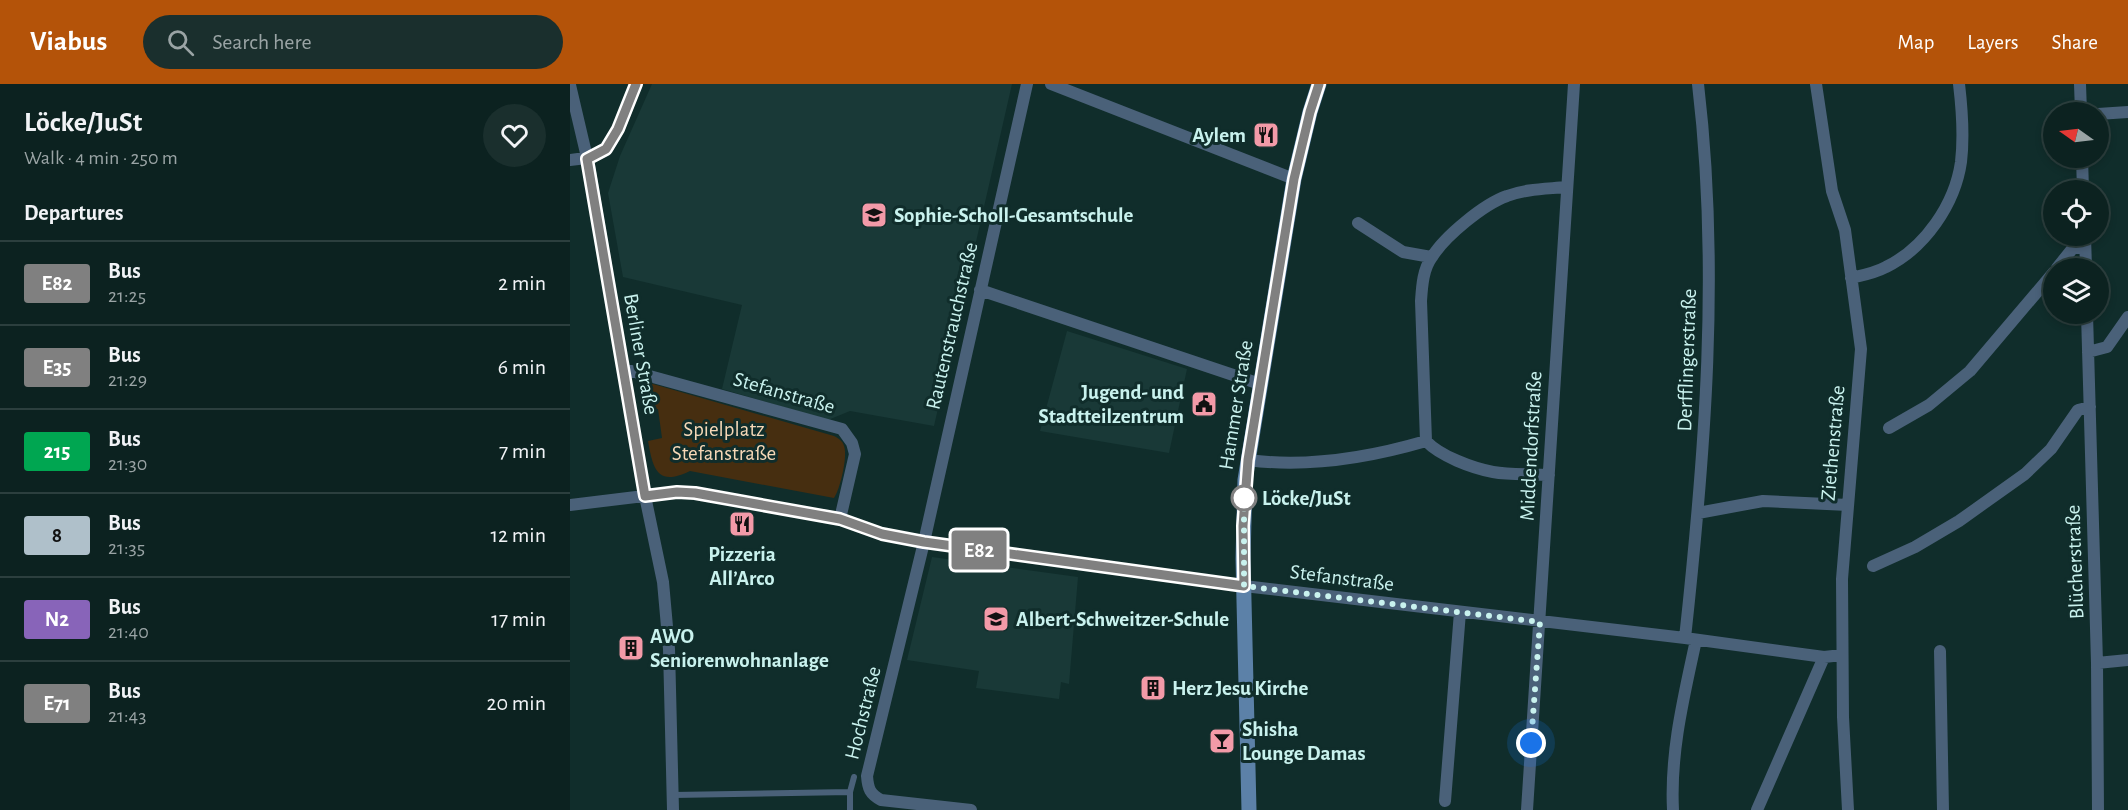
<!DOCTYPE html>
<meta charset="utf-8">
<style>
body{margin:0;font-family:"Alegreya Sans",sans-serif;background:#1a2f2d;color:#f1f3f6;height:100vh;display:flex;flex-direction:column;font-size:22px;white-space:nowrap}
*{box-sizing:border-box;margin:0}
p{font-size:20px;color:#9aa4a5}
.icon{flex:none;width:33px;height:33px;fill:none;stroke:currentColor;stroke-width:2;stroke-linecap:round;stroke-linejoin:round}
.map{position:relative;flex:1;overflow:hidden}
.sheet{display:flex;flex-direction:column;background:#0c2220;width:570px}
.sheet>*{flex:none}
.badge{padding:0 12px;border-radius:4px;font-size:21px;line-height:39px}
.needle{width:39px;rotate:284deg}
.controls{position:absolute;left:1473px;top:18px;display:grid;gap:12px}
.controls a{display:grid;place-items:center;width:66px;height:66px;border-radius:50%;background:#0c2220;box-shadow:0 3px 9px #0003,0 0 0 2px #2c3f3e;font-size:30px}
.you{position:absolute;width:30px;height:30px;margin:-15px;border:4px solid #fff;border-radius:50%;background:#1a73e8;box-shadow:0 0 0 9px #1a73e833}
.map>.badge{position:absolute;translate:-50% -50%;box-shadow:0 0 0 3px #fff}
h2{padding:0 24px;font-size:22px;line-height:54px}
.round{display:grid;place-items:center;flex:none;width:63px;height:63px;border-radius:32px;background:#1a2f2d}
.head{display:flex;align-items:center;justify-content:space-between;height:102px;padding:0 24px}
h1{font-size:28px;font-weight:700;line-height:45px}
ul{padding:0;list-style:none}
li{display:flex;align-items:center;gap:18px;height:84px;padding:0 24px;border-top:2px solid #2c3f3e}
li div{flex:1}
li b{display:block;font-size:22px}
li em{font-style:normal}
li .badge{min-width:66px;font-weight:700;text-align:center}
header{display:flex;align-items:center;gap:36px;box-sizing:border-box;height:84px;padding:0 30px;background:#b45309;color:#fff}
header strong{font-size:28px}
nav{display:flex;gap:33px;margin-inline-start:auto;font-size:21px}
.search{width:420px;height:54px;background:#1a2f2d;display:flex;align-items:center;gap:15px;box-sizing:border-box;padding:0 21px;border-radius:33px;color:#9aa4a5;font-size:22px}
main{display:flex;flex:1;min-height:0}
.map>svg:first-child{display:block}
.built{fill:#193937}
.green{fill:#462e10}
.lines{fill:none;stroke-linecap:round;stroke-linejoin:round}
.service{stroke:#4a6179;stroke-width:6}
.minor{stroke:#4a6179;stroke-width:12}
.secondary{stroke:#5c81a8;stroke-width:15}
.line-casing{stroke:#fff;stroke-width:14}
.line{stroke:#808080;stroke-width:9}
.walk{stroke:#c9f2ee;stroke-width:6;stroke-dasharray:0 10.8}
.stop-dot{fill:#fff;stroke:#808080;stroke-width:3}
.labels{text-anchor:middle;dominant-baseline:central;stroke-width:6;stroke-linejoin:round;paint-order:stroke}
.poi-label{font-size:21px;font-weight:bold;fill:#c9f2ee;stroke:#102d2b;text-anchor:start}
.street-label{font-size:21px;fill:#c9f2ee;stroke:#102d2b}
.park-label{font-size:21px;fill:#f6d8b7;stroke:#102d2b}
.stop-label{font-size:21px;font-weight:bold;fill:#c9f2ee;stroke:#102d2b;text-anchor:start}
</style>
<header>
<strong>Viabus</strong>
<div class="search"><svg class="icon" aria-label="search" viewBox="0 0 24 24"><circle cx="10" cy="10" r="6"/><path d="M15 15l6 6"/></svg>Search here</div>
<nav><a>Map</a><a>Layers</a><a>Share</a></nav>
</header>
<main>
<section class="sheet">
<div class="head"><div><h1>Löcke/JuSt</h1><p>Walk · 4 min · 250 m</p></div><a class="round"><svg class="icon" aria-label="heart" viewBox="0 0 24 24"><path d="M12 20l-8-8c-3-5 5-10 8-4 3-6 11-1 8 4z"/></svg></a></div>
<h2>Departures</h2>
<ul>
<li><span class="badge" style="background:#808080;color:#fff">E82</span><div><b>Bus</b><p>21:25</p></div><em>2 min</em></li>
<li><span class="badge" style="background:#808080;color:#fff">E35</span><div><b>Bus</b><p>21:29</p></div><em>6 min</em></li>
<li><span class="badge" style="background:#00a651;color:#fff">215</span><div><b>Bus</b><p>21:30</p></div><em>7 min</em></li>
<li><span class="badge" style="background:#afc0ca;color:#111">8</span><div><b>Bus</b><p>21:35</p></div><em>12 min</em></li>
<li><span class="badge" style="background:#8864b9;color:#fff">N2</span><div><b>Bus</b><p>21:40</p></div><em>17 min</em></li>
<li><span class="badge" style="background:#808080;color:#fff">E71</span><div><b>Bus</b><p>21:43</p></div><em>20 min</em></li>
</ul>
</section>
<div class="map">
<svg width="1558" height="726" viewBox="0 0 1558 726">
<rect width="100%" height="100%" fill="#102d2b"/>
<path class="built" d="M82,0H442L364,342L280,327L258,336L152,305L172,221L53,193L38,109L50,72Z
M497,247L617,285L599,369L470,347Z
M362,473L508,493L499,600L491,598L489,615L406,604L409,587L337,576Z"/>
<path class="green" d="M70,298H76L264,352C268,354 273,357 274,362C278,372 270,406 264,414L120,387C87,403 83,385 78,357L92,354L88,325L74,326Z"/>
<g class="lines">
<path class="service" d="M103,711L280,708
M280,726V708L284,693"/>
<path class="minor" d="M481,0L724,95
M1246,0L1262,107L1275,146L1291,265L1272,495L1273,633L1278,726
M1510,0L1511,28
M0,1L19,82L75,412L93,498L99,565L103,726
M1528,30L1558,28
M1512,74L1513,106
M0,76C12,75 26,73 36,65C48,53 59,17 66,0
M788,139L833,168L861,173
M1515,152L1516,184
M1487,184L1503,164H1515
M1281,194C1294,191 1305,189 1316,183C1355,164 1385,120 1391,78C1394,53 1392,25 1389,0
M410,206L690,300
M1517,230L1527,579L1528,726
M1518,268L1537,263L1558,233
M54,285L272,345L282,359L285,370L270,435
M1319,344L1359,321L1400,287L1484,188
M678,376C738,384 798,374 856,357
M979,391C960,390 940,391 923,388C902,384 870,372 856,357L851,217C852,202 853,185 862,173C875,152 914,120 937,112C955,105 976,105 996,103
M0,421L107,408L125,409L270,435L312,450L354,458L674,502L1115,554L1254,573L1272,571
M1128,429L1193,417L1278,421
M1303,482L1345,463L1389,437L1455,390L1481,365L1508,326L1520,323
M1115,554C1135,370 1150,185 1128,0
M1370,567L1373,726
M1527,579L1558,576
M875,717L890,528
M401,726L311,716C300,710 298,705 297,692L354,458L457,0
M957,726L1004,0
M1103,726C1100,668 1114,612 1126,556
M1187,726L1254,573"/>
<path class="secondary" d="M679,726L673,475L675,396L724,95L740,28L749,0"/>
</g>
<g class="lines">
<g class="line-casing">
<path id="line" d="M66,0L48,45L36,65L17,75L75,412L107,408L125,409L270,435L312,450L354,458L674,502L673,442L678,376L724,95L740,28L749,0"/>
</g>
<use href="#line" class="line"/>
<path class="walk" d="M674,414V502L970,538L961,659"/>
</g>
<defs>
<g id="restaurant-square" transform="scale(1.35)"><rect x="-9" y="-9" width="18" height="18" rx="4" fill="#f39aa8" stroke="#102d2b"/><path d="M-5-6h1v4h1v-4h1v4h1v-4h1v5L-1.5 .5V6h-2V.5L-5-1ZM5-6V6H3V1.5H1.5Q1.5-4 5-6Z" fill="#111"/></g>
<g id="school-square" transform="scale(1.35)"><rect x="-9" y="-9" width="18" height="18" rx="4" fill="#f39aa8" stroke="#102d2b"/><path d="M0-5L7-2L0 1L-7-2ZM-4 1L0 2.5L4 1V4Q0 6-4 4Z" fill="#111"/></g>
<g id="civic-square" transform="scale(1.35)"><rect x="-9" y="-9" width="18" height="18" rx="4" fill="#f39aa8" stroke="#102d2b"/><path d="M-.6-6.5H3V-4.5H.6V-3L4-1V1h2V6H-6V1h2V-1L-.6-3ZM-1.2 2.5V6h2.4V2.5Z" fill="#111"/></g>
<g id="building-square" transform="scale(1.35)"><rect x="-9" y="-9" width="18" height="18" rx="4" fill="#f39aa8" stroke="#102d2b"/><path d="M-4-6H4V6H1V3H-1V6H-4ZM-2.5-4.3h1.7v1.8h-1.7ZM.8-4.3h1.7v1.8H.8ZM-2.5-1h1.7V.8h-1.7ZM.8-1h1.7V.8H.8Z" fill="#111"/></g>
<g id="bar-square" transform="scale(1.35)"><rect x="-9" y="-9" width="18" height="18" rx="4" fill="#f39aa8" stroke="#102d2b"/><path d="M-6-5H6L.8 .8V4.5H3.5V6h-7V4.5H-.8V.8Z" fill="#111"/></g>
</defs>
<g fill-rule="evenodd">
<use href="#restaurant-square" x="696" y="51"/>
<use href="#school-square" x="304" y="131"/>
<use href="#civic-square" x="634" y="320"/>
<use href="#restaurant-square" x="172" y="440"/>
<use href="#school-square" x="426" y="535"/>
<use href="#building-square" x="61" y="564"/>
<use href="#building-square" x="583" y="604"/>
<use href="#bar-square" x="652" y="657"/>
</g>
<circle class="stop-dot" cx="674" cy="414" r="12"/>
<g class="labels">
<g class="poi-label">
<text x="676" y="51" text-anchor="end">Aylem</text>
<text x="324" y="131">Sophie-Scholl-Gesamtschule</text>
<text x="614" y="308" text-anchor="end">Jugend- und<tspan x="614" dy="24">Stadtteilzentrum</tspan></text>
<text x="172" y="470" text-anchor="middle">Pizzeria<tspan x="172" dy="24">All’Arco</tspan></text>
<text x="446" y="535">Albert-Schweitzer-Schule</text>
<text x="80" y="552">AWO<tspan x="80" dy="24">Seniorenwohnanlage</tspan></text>
<text x="602" y="604">Herz Jesu Kirche</text>
<text x="672" y="645">Shisha<tspan x="672" dy="24">Lounge Damas</tspan></text>
</g>
<g class="street-label">
<text transform="translate(382 242) rotate(-77)">Rautenstrauchstraße</text>
<text transform="translate(71 270) rotate(80)">Berliner Straße</text>
<text transform="translate(1117 276) rotate(-88)">Derfflingerstraße</text>
<text transform="translate(214 309) rotate(16)">Stefanstraße</text>
<text transform="translate(666 321) rotate(-81)">Hammer Straße</text>
<text transform="translate(1263 359) rotate(-85)">Ziethenstraße</text>
<text transform="translate(961 362) rotate(-87)">Middendorfstraße</text>
<text transform="translate(1505 478) rotate(-92)">Blücherstraße</text>
<text transform="translate(772 494) rotate(7)">Stefanstraße</text>
<text transform="translate(293 629) rotate(-76)">Hochstraße</text>
</g>
<g class="park-label">
<text x="154" y="345">Spielplatz<tspan x="154" dy="24">Stefanstraße</tspan></text>
</g>
<g class="stop-label">
<text x="692" y="414">Löcke/JuSt</text>
</g>
</g>
</svg>
<div class="controls">
<a><svg class="needle" viewBox="-14 -14 28 28"><path d="M0-13l5 13h-10z" fill="#e53935"/><path d="M0 13l5-13h-10z" fill="#9aa4a5"/></svg></a>
<a><svg class="icon" aria-label="locate" viewBox="0 0 24 24"><circle cx="12" cy="12" r="6"/><path d="M12 2v4M12 18v4M2 12h4M18 12h4"/></svg></a>
<a><svg class="icon" aria-label="layers" viewBox="0 0 24 24"><path d="M12 4l9 5-9 5-9-5zM3 14l9 5 9-5"/></svg></a>
</div>
<div class="you" style="left:961px;top:659px"></div>
<b class="badge" style="left:409px;top:466px;background:#808080;color:#fff">E82</b>
</div>
</main>
